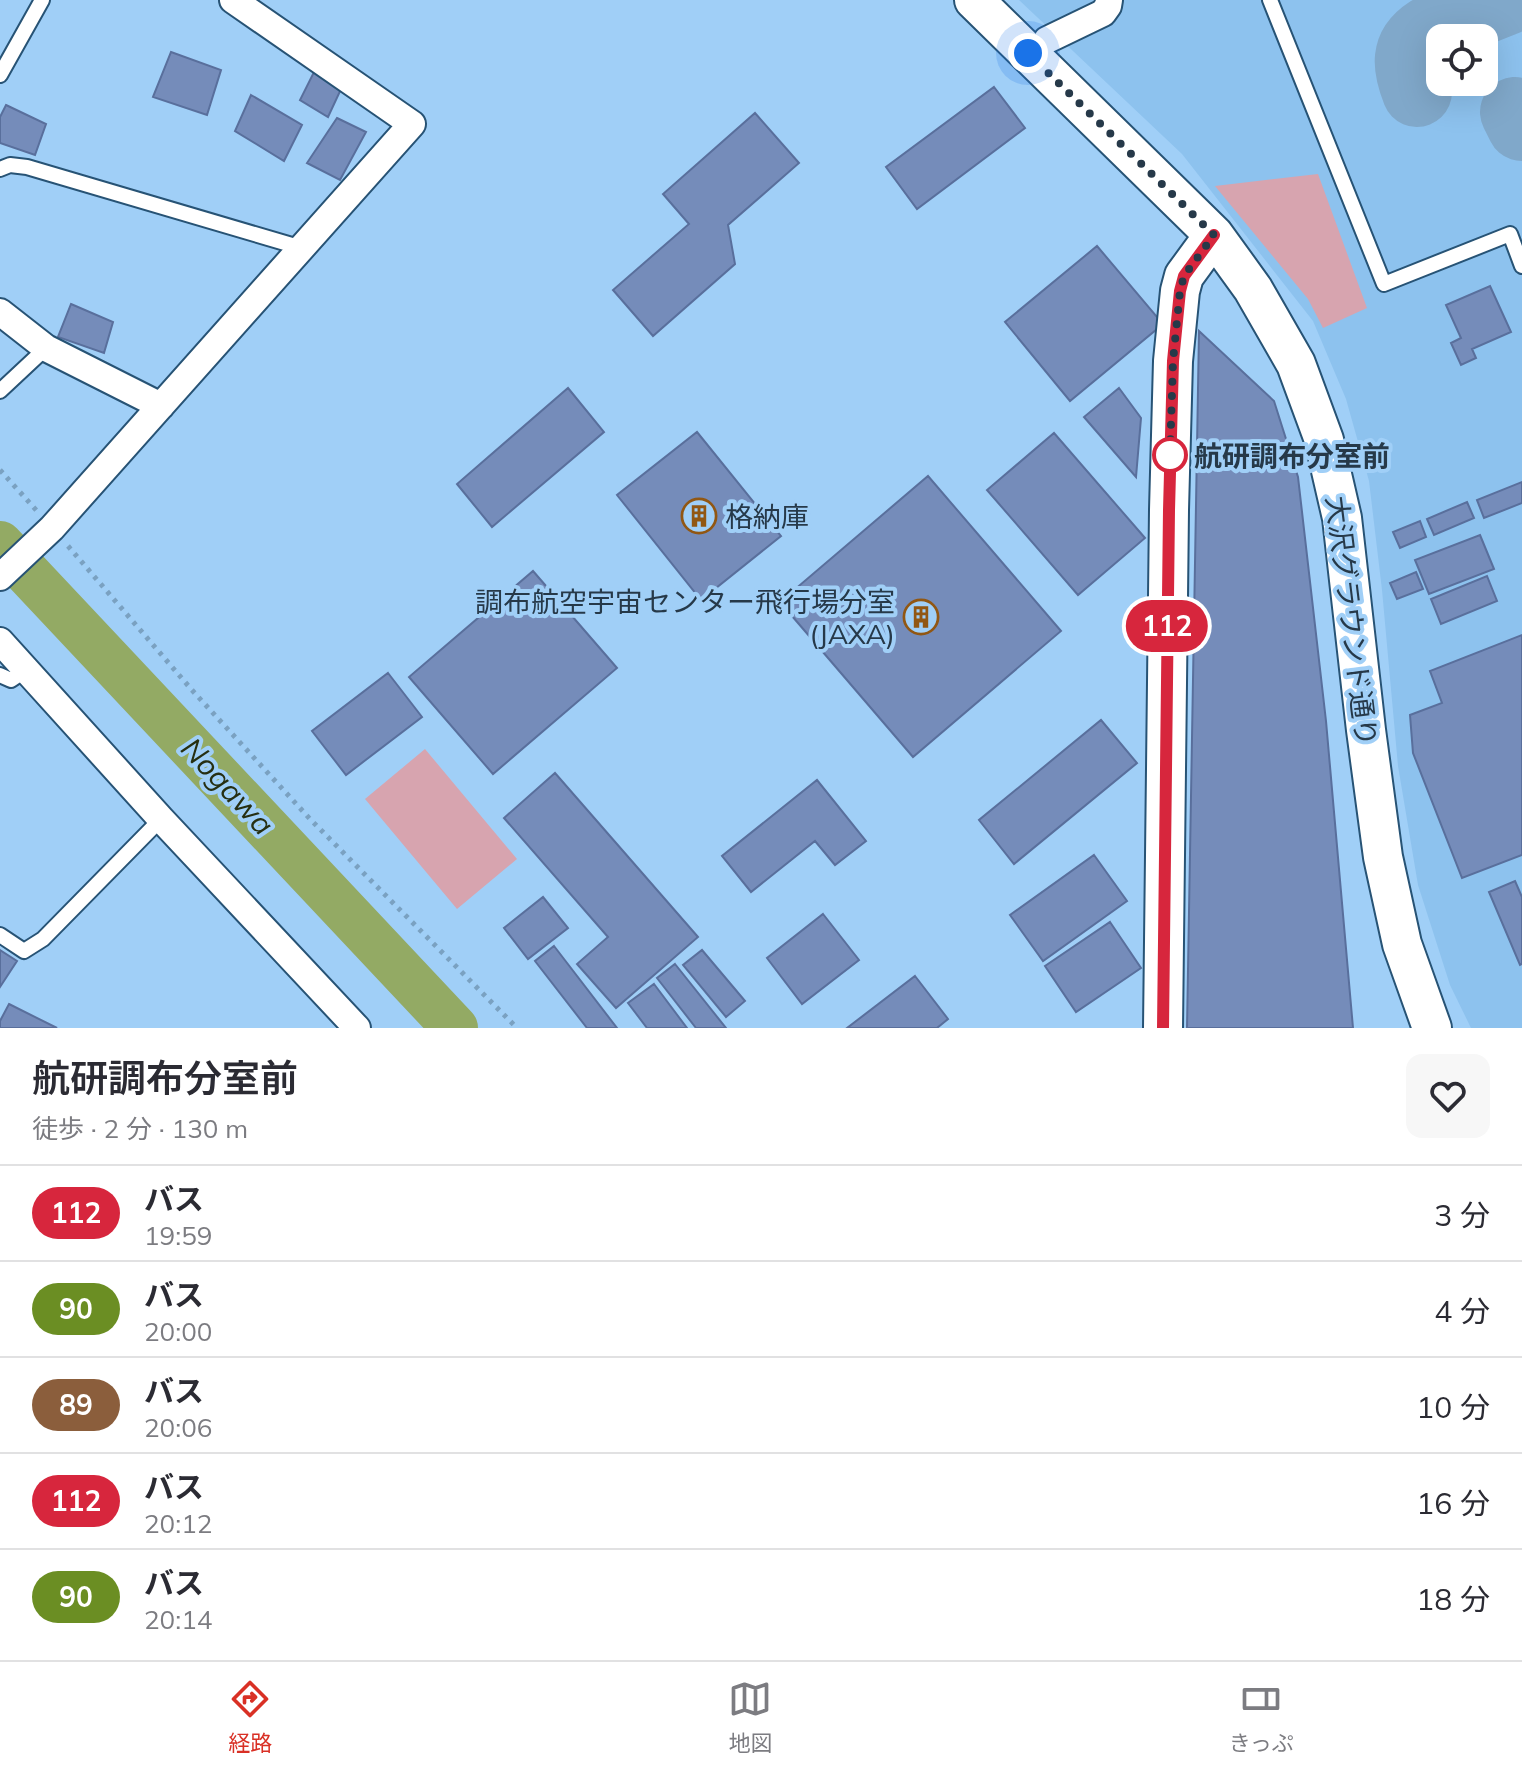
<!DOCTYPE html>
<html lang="ja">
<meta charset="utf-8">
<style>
body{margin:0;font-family:Mulish,"Noto Sans JP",sans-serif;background:#f7f7f7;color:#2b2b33;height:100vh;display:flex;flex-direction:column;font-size:30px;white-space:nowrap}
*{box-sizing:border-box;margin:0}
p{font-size:26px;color:#7c7c81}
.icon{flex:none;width:44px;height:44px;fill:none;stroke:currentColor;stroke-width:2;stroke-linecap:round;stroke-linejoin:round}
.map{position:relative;height:1028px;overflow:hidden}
.drawer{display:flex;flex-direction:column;background:#fff;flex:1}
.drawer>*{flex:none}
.badge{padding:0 16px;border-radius:26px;font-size:28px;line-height:52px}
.controls{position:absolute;left:1426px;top:24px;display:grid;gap:16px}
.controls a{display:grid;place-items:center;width:72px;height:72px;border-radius:16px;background:#fff;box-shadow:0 8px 32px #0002;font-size:40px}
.you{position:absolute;width:40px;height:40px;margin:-20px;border:6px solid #fff;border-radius:50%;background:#1a73e8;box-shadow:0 0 0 12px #1a73e833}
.map>.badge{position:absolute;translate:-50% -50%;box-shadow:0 0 0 4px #fff}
.round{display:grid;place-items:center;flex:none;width:84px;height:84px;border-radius:16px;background:#f7f7f7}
.overview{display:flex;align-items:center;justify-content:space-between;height:136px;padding:0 32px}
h1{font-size:38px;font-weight:600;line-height:60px}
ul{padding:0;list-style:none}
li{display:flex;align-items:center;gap:24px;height:96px;padding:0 32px;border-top:2px solid #e1e1e2}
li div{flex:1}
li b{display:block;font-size:30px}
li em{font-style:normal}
li .badge{min-width:88px;font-weight:700;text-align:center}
.dock{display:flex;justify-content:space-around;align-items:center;height:112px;border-top:2px solid #e1e1e2;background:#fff;font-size:22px;color:#7c7c81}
.dock a{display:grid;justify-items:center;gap:4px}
.dock .current{color:#d93025}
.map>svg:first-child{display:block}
.built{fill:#8dc2ee;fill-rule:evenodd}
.green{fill:#d7a4af}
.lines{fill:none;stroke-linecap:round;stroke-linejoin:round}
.river{stroke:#93aa64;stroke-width:46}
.taxiway{stroke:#80a8ca;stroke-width:70}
.building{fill:#758cba;stroke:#596f9c;stroke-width:2}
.lane-casing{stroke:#275375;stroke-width:18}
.street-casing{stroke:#275375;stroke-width:30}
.secondary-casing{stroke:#275375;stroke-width:42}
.path{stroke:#7aa1c1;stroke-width:5;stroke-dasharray:4 6;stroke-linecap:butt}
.lane{stroke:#fff;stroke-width:14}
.street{stroke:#fff;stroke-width:26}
.secondary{stroke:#fff;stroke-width:38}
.line-casing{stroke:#fff;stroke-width:18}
.line{stroke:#d7263d;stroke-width:12}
.walk{stroke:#263949;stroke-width:8;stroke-dasharray:0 14.4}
.stop-dot{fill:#fff;stroke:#d7263d;stroke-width:4}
.labels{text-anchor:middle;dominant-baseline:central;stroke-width:8;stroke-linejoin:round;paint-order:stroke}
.stop-label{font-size:28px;font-weight:bold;fill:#263949;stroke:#a0cff7;text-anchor:start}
.poi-label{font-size:28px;fill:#263949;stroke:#a0cff7;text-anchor:start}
.street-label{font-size:28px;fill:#263949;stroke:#a0cff7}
.water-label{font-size:30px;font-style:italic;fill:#262f11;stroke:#a0cff7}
</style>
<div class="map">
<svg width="1522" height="1028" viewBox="0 0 1522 1028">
<rect width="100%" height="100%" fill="#a0cff7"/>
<path class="built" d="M1019,0H1522V1028H1471L1450,985L1418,885L1398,766L1382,590L1369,481L1346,399L1313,321L1182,154ZM1440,38H1484V82H1440Z"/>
<path class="green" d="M1318,174L1367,308L1323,328L1308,299L1215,186Z
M425,749L517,859L457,909L365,799Z"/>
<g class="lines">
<path class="river" d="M0,544L455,1028"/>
<path class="taxiway" d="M1417,92C1407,67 1404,47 1429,31L1507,0
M1515,112L1522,126"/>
</g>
<path class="building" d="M171,52L221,70L207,115L153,97Z
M314,72L342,87L328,117L300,100Z
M994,87L1025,128L917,209L886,167Z
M251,95L302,125L284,161L235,131Z
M6,105L46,124L35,155L0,143V117Z
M755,113L799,163L728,225L735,264L653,336L613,290L689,224L663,194Z
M337,118L366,132L340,180L307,163Z
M1097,246L1163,324L1070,401L1005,322Z
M1490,286L1511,332L1472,349L1476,358L1461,365L1451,343L1461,338L1446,305Z
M71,304L113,322L104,353L58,337Z
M1199,331L1274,401L1298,477L1326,721L1353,1028H1187Z
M568,388L604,432L492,527L457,484Z
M1119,388L1141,418L1136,477L1084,417Z
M697,432L781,536L701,600L617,495Z
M1054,433L1145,538L1078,595L987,490Z
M928,476L1061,631L913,757L780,602Z
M1522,482V503L1484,518L1477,500Z
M1467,502L1474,518L1434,535L1427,519Z
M1420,521L1426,537L1400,548L1393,532Z
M1480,535L1494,569L1429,594L1415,560Z
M533,571L617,668L493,774L409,677Z
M1416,572L1423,589L1397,599L1390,583Z
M1487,576L1497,601L1441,624L1431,599Z
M1522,635V855L1462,878L1413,753L1410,715L1442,703L1430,671Z
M388,673L422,717L346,775L312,731Z
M1101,720L1137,763L1014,864L979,820Z
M555,773L698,937L616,1008L577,964L608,937L504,818Z
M817,780L866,841L835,865L815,841L751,892L722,856Z
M1094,855L1127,901L1043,961L1010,915Z
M1515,881L1522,897V964L1520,965L1489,892Z
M543,897L568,928L528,959L504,928Z
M823,914L859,960L802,1004L767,958Z
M1110,922L1141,968L1076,1012L1045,966Z
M554,946L617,1028H587L535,961Z
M0,950L17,961L0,987Z
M702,950L745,1001L726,1017L683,965Z
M675,964L726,1028H696L657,978Z
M915,976L948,1019L937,1028H847Z
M654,984L687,1028H647L628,1003Z
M9,1004L57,1028H0V1021Z"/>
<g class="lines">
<g class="lane-casing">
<path id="lane" d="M1270,0L1384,284L1510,234L1522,266
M0,75L42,0
M0,169L10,165L27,167L302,248
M0,391L46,348
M0,675L11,680L26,670
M0,935L24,951L43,939L161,819"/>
</g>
<g class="street-casing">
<path id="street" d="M1047,40L1103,13L1108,6L1109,0
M0,312L46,348L161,406
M0,577L52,528L412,124L233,0
M0,641L161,819L357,1028"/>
</g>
<g class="secondary-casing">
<path id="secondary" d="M974,0L1214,235L1253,289L1296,364L1324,440L1342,518L1366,730L1383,857L1402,944L1432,1028
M1163,1028L1169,510L1173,361L1180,291L1184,276L1214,235"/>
</g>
<path class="path" d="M0,470L37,511
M68,546L191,689L310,819L517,1028"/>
<use href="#lane" class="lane"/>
<use href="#street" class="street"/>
<use href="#secondary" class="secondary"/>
</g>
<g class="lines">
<g class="line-casing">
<path id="line" d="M1163,1028L1169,510L1173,361L1180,291L1184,276L1214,235"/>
</g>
<use href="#line" class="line"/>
<path class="walk" d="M1028,53L1214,235L1184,276L1180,291L1173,361L1170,455"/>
</g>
<defs>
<g id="building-ring" transform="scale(1.8)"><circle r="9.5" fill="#a0cff7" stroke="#915713" stroke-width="1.5"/><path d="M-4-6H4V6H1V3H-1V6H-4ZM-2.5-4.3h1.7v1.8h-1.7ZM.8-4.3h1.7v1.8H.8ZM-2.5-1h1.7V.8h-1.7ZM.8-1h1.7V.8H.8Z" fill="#915713"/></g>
</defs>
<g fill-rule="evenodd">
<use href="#building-ring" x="699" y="516"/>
<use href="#building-ring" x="921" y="617"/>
</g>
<circle class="stop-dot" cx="1170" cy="455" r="16"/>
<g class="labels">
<g class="stop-label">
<text x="1194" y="455">航研調布分室前</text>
</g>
<g class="poi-label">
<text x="725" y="516">格納庫</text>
<text x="895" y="601" text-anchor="end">調布航空宇宙センター飛行場分室<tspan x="895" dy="32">(JAXA)</tspan></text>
</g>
<g class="street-label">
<text transform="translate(1352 621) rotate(83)">大沢グラウンド通り</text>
</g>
<g class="water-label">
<text transform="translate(228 786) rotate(47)">Nogawa</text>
</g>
</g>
</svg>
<div class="controls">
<a><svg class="icon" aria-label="locate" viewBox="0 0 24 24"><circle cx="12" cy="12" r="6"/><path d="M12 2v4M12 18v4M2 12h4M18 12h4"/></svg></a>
</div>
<div class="you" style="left:1028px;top:53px"></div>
<b class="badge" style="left:1167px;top:626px;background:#d7263d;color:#fff">112</b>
</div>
<section class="drawer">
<div class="overview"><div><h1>航研調布分室前</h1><p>徒歩 · 2 分 · 130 m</p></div><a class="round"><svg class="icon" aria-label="heart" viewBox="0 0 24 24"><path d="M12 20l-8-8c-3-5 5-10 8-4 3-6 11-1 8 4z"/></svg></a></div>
<ul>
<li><span class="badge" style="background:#d7263d;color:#fff">112</span><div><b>バス</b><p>19:59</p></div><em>3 分</em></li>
<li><span class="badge" style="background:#6b8e23;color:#fff">90</span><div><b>バス</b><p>20:00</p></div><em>4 分</em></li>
<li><span class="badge" style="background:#8b5e3c;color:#fff">89</span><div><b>バス</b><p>20:06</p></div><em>10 分</em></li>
<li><span class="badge" style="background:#d7263d;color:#fff">112</span><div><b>バス</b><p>20:12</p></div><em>16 分</em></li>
<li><span class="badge" style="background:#6b8e23;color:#fff">90</span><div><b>バス</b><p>20:14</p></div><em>18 分</em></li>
</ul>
</section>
<nav class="dock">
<a class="current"><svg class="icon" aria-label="directions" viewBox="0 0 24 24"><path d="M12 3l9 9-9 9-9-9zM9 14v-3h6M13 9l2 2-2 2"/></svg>経路</a>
<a><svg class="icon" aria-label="map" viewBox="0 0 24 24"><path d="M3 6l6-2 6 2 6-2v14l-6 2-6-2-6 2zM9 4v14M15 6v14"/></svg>地図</a>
<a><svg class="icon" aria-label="tickets" viewBox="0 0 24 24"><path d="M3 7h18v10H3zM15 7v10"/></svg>きっぷ</a>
</nav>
